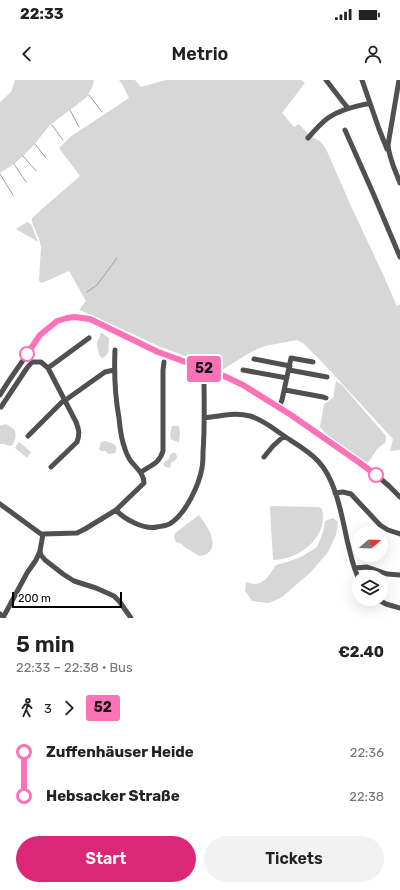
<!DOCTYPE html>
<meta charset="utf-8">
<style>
body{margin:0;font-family:Rubik,sans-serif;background:#f2f2f2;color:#222;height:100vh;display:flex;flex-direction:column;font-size:15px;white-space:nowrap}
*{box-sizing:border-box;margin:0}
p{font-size:13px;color:#767676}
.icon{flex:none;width:22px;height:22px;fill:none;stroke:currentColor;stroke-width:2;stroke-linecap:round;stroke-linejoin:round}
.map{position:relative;height:538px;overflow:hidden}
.panel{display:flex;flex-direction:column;background:#fff;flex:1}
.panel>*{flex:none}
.badge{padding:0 8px;border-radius:3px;font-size:14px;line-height:26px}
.needle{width:26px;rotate:71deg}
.tools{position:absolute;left:352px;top:446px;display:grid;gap:8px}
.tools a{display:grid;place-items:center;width:36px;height:36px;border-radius:50%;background:#fff;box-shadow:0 4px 16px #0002;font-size:20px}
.scale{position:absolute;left:12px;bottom:10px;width:110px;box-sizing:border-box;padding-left:4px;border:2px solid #000;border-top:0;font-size:11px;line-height:14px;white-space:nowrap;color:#000;-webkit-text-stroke:3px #fff;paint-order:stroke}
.map>.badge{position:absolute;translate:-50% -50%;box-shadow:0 0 0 2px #fff}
.legs{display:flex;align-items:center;gap:6px;height:44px;padding:0 16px;font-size:13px}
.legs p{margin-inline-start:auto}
.overview{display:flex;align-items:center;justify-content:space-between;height:68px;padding:0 16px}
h1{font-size:22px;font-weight:600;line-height:30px}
.action{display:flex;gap:8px;margin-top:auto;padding:8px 16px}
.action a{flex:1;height:46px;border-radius:24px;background:#db2777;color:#fff;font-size:16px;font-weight:600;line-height:46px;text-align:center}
.action a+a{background:#f2f2f2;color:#222}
ul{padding:0 16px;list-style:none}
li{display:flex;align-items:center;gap:14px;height:44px;font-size:15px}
li i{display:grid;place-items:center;width:6px;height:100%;margin:0 5px;background:currentColor}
li i::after{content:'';width:10px;height:10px;margin:-5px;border:3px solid;border-radius:50%;background:#fff}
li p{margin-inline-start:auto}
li:first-child i{background:linear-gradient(#0000 50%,currentColor 0)}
li:last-child i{background:linear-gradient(currentColor 50%,#0000 0)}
.status{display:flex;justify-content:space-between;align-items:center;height:28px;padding:0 20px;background:#fff;direction:ltr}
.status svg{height:11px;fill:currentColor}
header{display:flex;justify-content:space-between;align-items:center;height:52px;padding:0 16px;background:#fff;font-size:18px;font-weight:600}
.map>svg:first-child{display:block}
.green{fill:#d7d7d7}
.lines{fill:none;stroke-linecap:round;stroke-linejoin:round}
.stream{stroke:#9e9e9e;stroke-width:1}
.minor{stroke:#505050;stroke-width:5}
.line-1-casing{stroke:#fff;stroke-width:9}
.line-1{stroke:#fc72b6;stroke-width:6}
.stop-1-dot{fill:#fff;stroke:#fc72b6;stroke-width:2}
</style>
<div class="status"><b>22:33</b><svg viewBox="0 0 49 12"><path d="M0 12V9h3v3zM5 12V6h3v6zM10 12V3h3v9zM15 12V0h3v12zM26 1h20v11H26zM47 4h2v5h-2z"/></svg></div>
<header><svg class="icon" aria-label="back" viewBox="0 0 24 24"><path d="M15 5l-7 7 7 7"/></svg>Metrio<svg class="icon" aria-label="person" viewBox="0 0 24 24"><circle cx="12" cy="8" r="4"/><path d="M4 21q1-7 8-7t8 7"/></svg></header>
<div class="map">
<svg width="400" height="538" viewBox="0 0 400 538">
<rect width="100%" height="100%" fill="#fff"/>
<path class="green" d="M15,0H94L93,5L87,17L50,45L33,66L23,76L14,84L0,93V22L11,12Z
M119,0H135L141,7L166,0H301L305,3L282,33L294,47L299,44L309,55L321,62L326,69L351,126L381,190L397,226L400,224V370L390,371L393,359L322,282L303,263L297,260L265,266L257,269L246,275L222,290L161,267L80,230L81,227L86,221L69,191L42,203L39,201L41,167L39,159L33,145L32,141V138L42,129L80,96L59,68L70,57L129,18L122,4Z
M27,142L31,144L38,162L16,149Z
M101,253H102L109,258C109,263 108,266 109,271L105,277L102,278L99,275L97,265V262L100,257V254Z
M336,301L342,305L386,356V359L385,363L377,369L370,380L367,383H364L335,364L320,347L324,324L333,318Z
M6,344L15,350C16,357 16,361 11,366L4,364H0V346Z
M172,346H179L180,353L179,362L175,361L171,359L170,354Z
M105,361C111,363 120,364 115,373L109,374L105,371H101L99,369L101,362Z
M19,362L31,372L27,378L15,368Z
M172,373H175L177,376C177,380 174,381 171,383L170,388L166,387L164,386V382L169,379L170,375Z
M272,426L319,427L322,429C329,457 299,480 273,480L270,429V427Z
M199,435C206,445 220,463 208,473C205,475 203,476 199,476L183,466L182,464L176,462L174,457L175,453Z
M333,438L338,442L336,455L328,472L311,492L282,517L269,523L252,521L245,511L246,502C263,508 267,498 276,485L287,482L301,477L317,467L323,452L325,441Z"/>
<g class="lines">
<path class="stream" d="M89,15L102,32
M70,30L79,47
M52,45L63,60
M35,64L46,78
M23,76L36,91
M14,84L26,102
M0,94L13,115
M87,212L97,205L117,178"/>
<path class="minor" d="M326,0L343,22L348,28
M362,0L379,49L387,69
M399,0L388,65C389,78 395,90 400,103
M345,50L373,113L400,177
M308,58C314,51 321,43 328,38C341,29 355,27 370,23
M254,279L290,286
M48,288L89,258
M243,290L287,298
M289,290L327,297
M285,310L323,317L326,318
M0,315C8,301 17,289 26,276C31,269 35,261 40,255C54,239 70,235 90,239L158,272L224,296L243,305L279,327L367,387L389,406L400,417
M1,327L27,288L32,282H41L48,288L76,342C79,350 80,354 77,362L51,387
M279,327L282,320L291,278L313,282
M204,338C219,336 235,332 250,336C264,340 275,350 287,358C298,365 310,372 318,381C337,401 342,438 348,464C351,475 353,488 359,499
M28,356L62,322L67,319L105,292L114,290
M264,377L273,366L284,356
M141,392C151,385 159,384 163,371V290L164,282
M335,413L343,412L351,414L380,445L388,450L400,454
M0,424L41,454H43
M116,430C124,439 144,450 157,447C162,446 167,446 171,443C186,433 199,405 202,388C203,383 203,377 203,372C205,347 204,321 204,295
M43,454L77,453L85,449L116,430L144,403C144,393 136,388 130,380C128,376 126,373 125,369C121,359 120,349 119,338C115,316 114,293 115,270
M43,454L40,471L41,475L45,480L63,494L74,501L96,508L114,516L119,521L131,538
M355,488L367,487L387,494L400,495
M377,519L386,524L400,528
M0,534L4,538
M5,534L27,493L36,480L40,471"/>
</g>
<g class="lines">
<g class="line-1-casing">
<path id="line-1" d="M27,274L40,255L57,241L67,238L74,237L90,239L158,272L224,296L243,305L291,335L360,383L376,395"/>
</g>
<use href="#line-1" class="line-1"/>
</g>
<g class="stop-1-dot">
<circle cx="27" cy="274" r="7"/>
<circle cx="376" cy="395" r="7"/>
</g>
</svg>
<div class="tools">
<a><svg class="needle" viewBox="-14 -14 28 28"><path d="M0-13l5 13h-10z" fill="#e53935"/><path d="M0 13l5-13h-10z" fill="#767676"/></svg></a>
<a><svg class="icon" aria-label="layers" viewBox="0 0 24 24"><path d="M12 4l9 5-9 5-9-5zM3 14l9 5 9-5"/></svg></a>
</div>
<div class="scale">200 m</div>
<b class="badge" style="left:204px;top:289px;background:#fc72b6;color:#111">52</b>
</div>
<section class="panel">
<div class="overview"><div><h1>5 min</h1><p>22:33 – 22:38 · Bus</p></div><b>€2.40</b></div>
<div class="legs"><svg class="icon" aria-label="walk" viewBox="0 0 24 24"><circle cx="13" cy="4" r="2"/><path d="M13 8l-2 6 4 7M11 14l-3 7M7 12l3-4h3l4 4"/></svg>3<svg class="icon" aria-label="forward" viewBox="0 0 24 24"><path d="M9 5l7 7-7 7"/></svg><b class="badge" style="background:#fc72b6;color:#111">52</b></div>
<ul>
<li><i style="color:#fc72b6"></i><b>Zuffenhäuser Heide</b><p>22:36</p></li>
<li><i style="color:#fc72b6"></i><b>Hebsacker Straße</b><p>22:38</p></li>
</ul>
<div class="action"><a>Start</a><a>Tickets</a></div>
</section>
